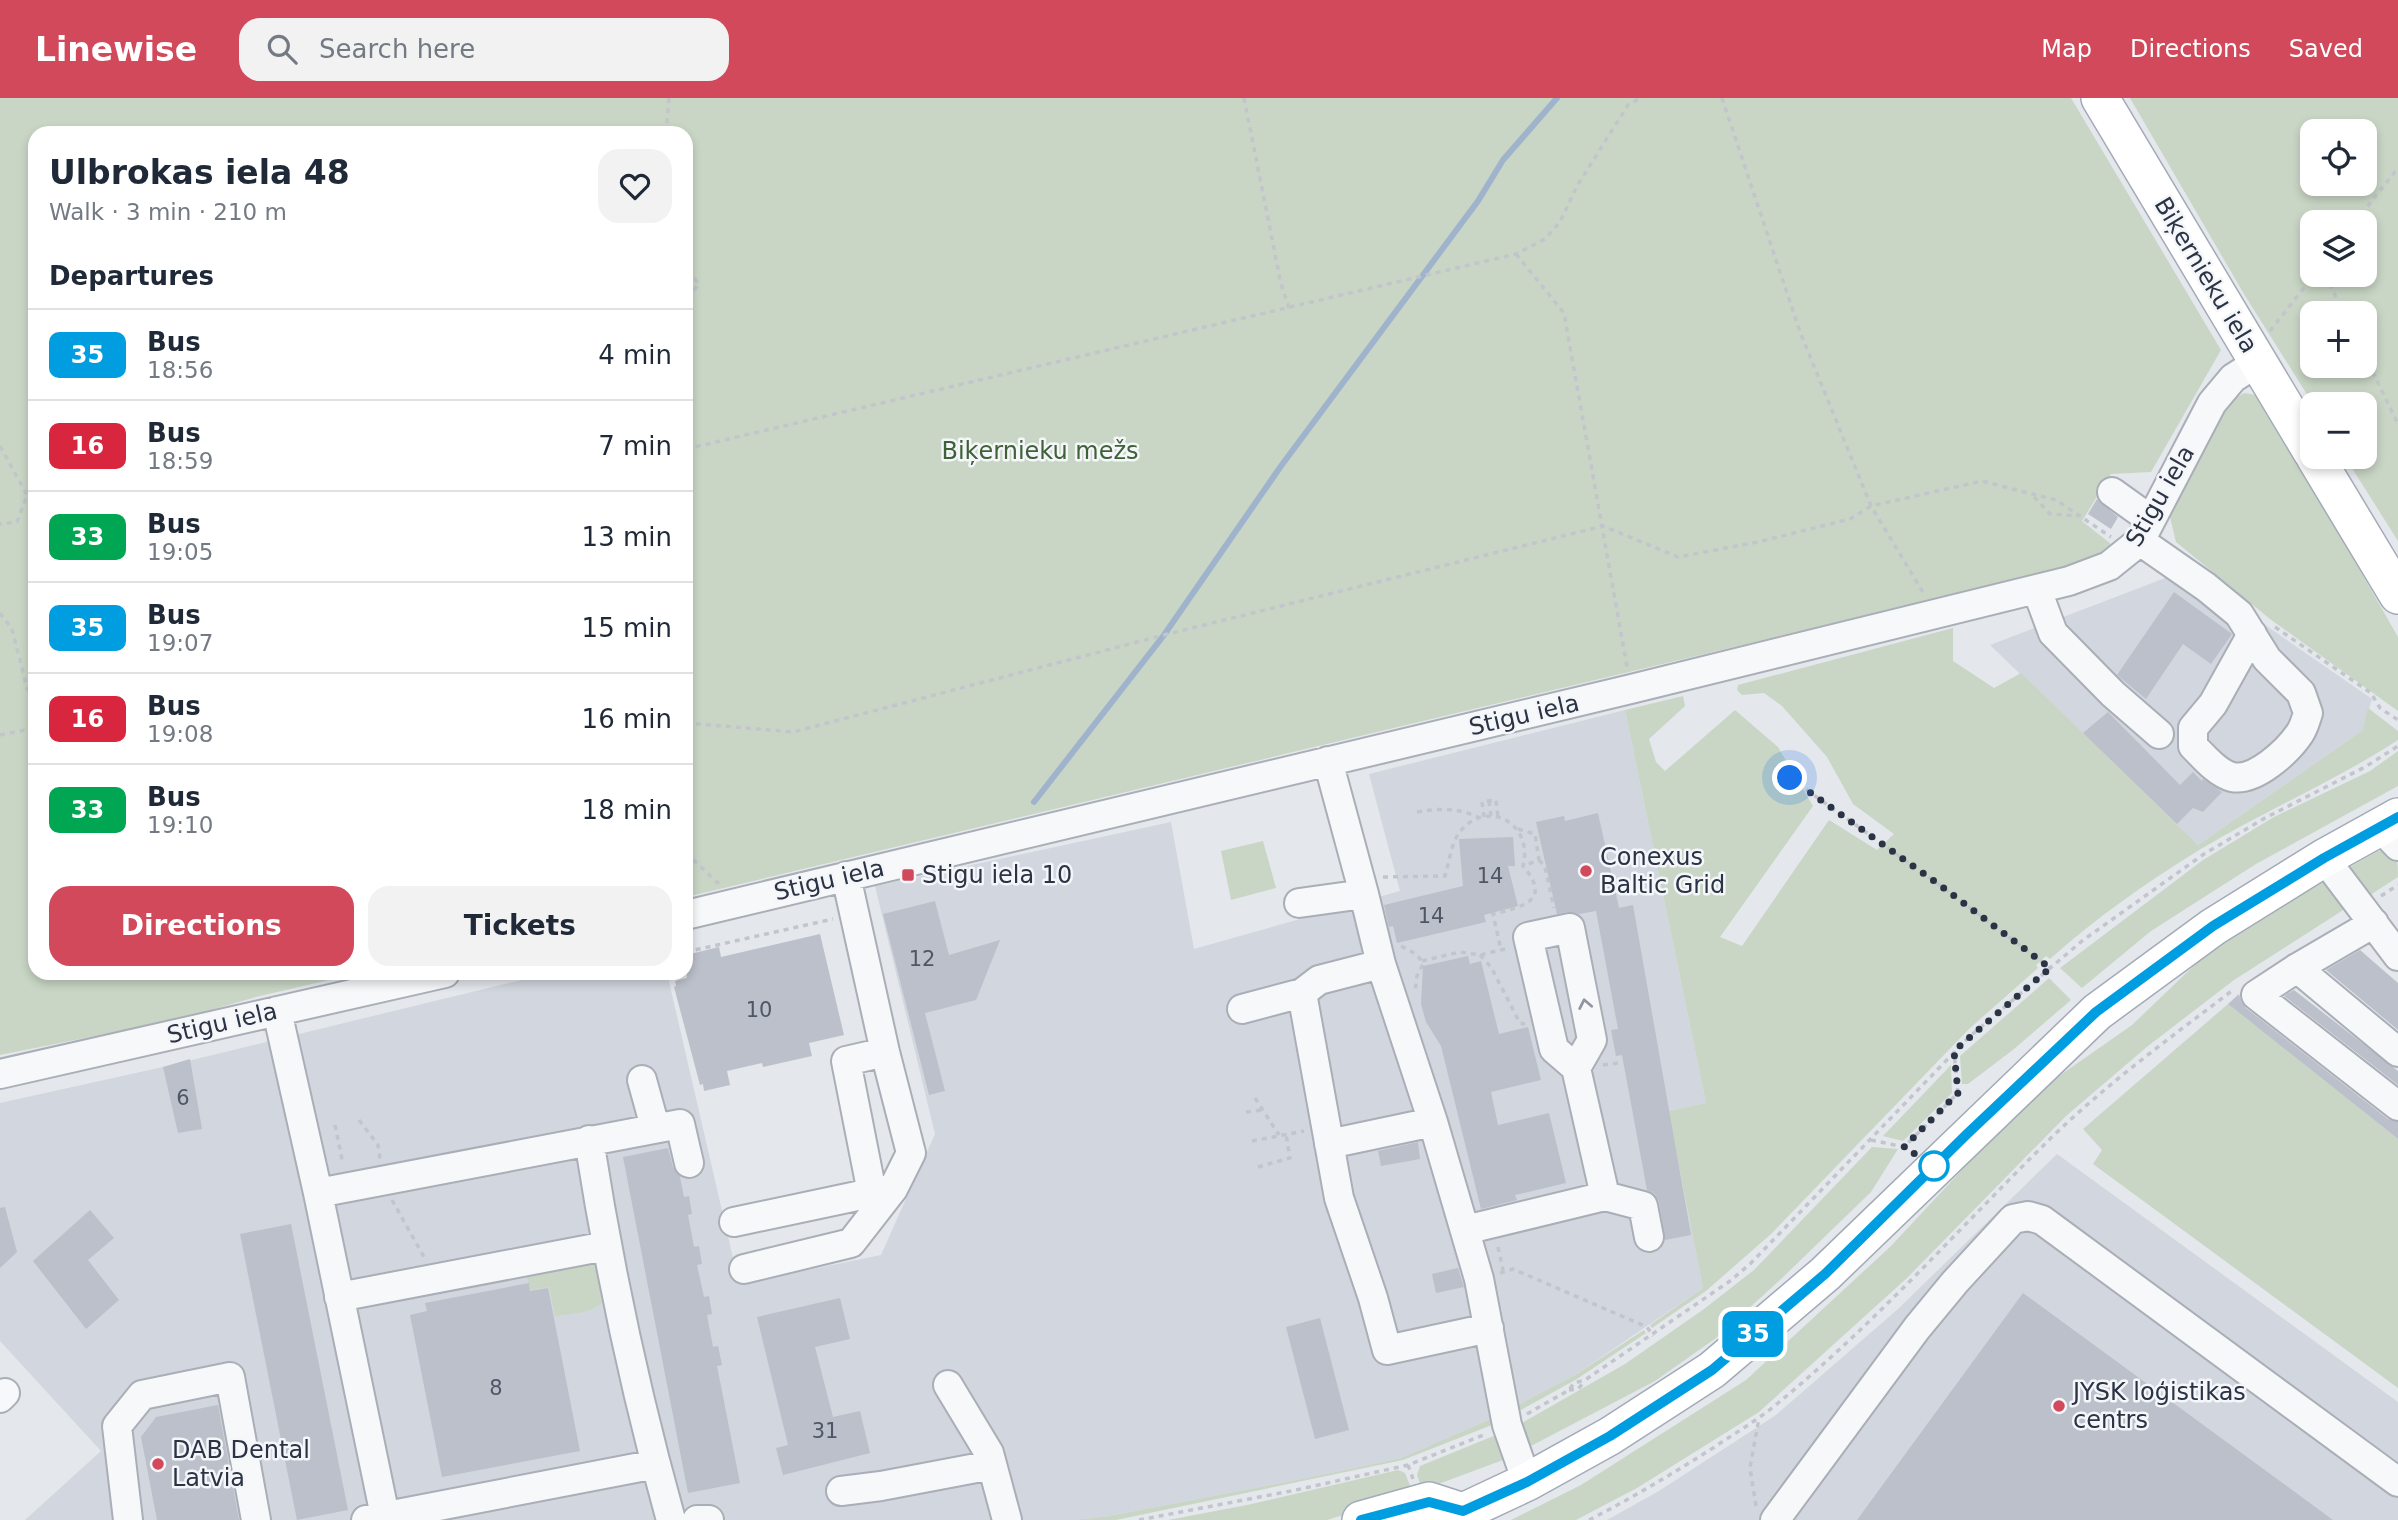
<!DOCTYPE html>
<meta charset="utf-8">
<style>
body{margin:0;font-family:"DejaVu Sans",sans-serif;background:#f2f2f3;color:#1f2937;height:100vh;display:flex;flex-direction:column;font-size:26px;white-space:nowrap}
*{box-sizing:border-box;margin:0}
p{font-size:23px;color:#747a83}
.icon{flex:none;width:38px;height:38px;fill:none;stroke:currentColor;stroke-width:2;stroke-linecap:round;stroke-linejoin:round}
.map{position:relative;flex:1;overflow:hidden}
.panel{position:absolute;left:28px;top:28px;width:665px;height:854px;display:flex;flex-direction:column;background:#fff;border-radius:21px;box-shadow:0 4px 10px #0003}
.panel>*{flex:none}
.badge{padding:0 14px;border-radius:10px;font-size:24px;line-height:46px}
.tools{position:absolute;left:2300px;top:21px;display:grid;gap:14px}
.tools a{display:grid;place-items:center;width:77px;height:77px;border-radius:14px;background:#fff;box-shadow:0 4px 10px #0003;font-size:35px}
.you{position:absolute;width:35px;height:35px;margin:-18px;border:5px solid #fff;border-radius:50%;background:#1a73e8;box-shadow:0 0 0 10px #1a73e833}
.map>.badge{position:absolute;translate:-50% -50%;box-shadow:0 0 0 4px #fff}
h2{padding:0 21px;font-size:26px;line-height:63px}
.round{display:grid;place-items:center;flex:none;width:74px;height:74px;border-radius:21px;background:#f2f2f3}
.head{display:flex;align-items:center;justify-content:space-between;height:119px;padding:0 21px}
h1{font-size:33px;font-weight:700;line-height:52px}
.primary-button{display:flex;gap:14px;margin-top:auto;padding:14px 21px}
.primary-button a{flex:1;height:80px;border-radius:21px;background:#d1495b;color:#fff;font-size:28px;font-weight:700;line-height:80px;text-align:center}
.primary-button a+a{background:#f2f2f3;color:#1f2937}
ul{padding:0;list-style:none}
li{display:flex;align-items:center;gap:21px;height:91px;padding:0 21px;border-top:2px solid #e0e1e3}
li div{flex:1}
li b{display:block;font-size:26px}
li em{font-style:normal}
li .badge{min-width:77px;font-weight:700;text-align:center}
header{display:flex;align-items:center;gap:42px;box-sizing:border-box;height:98px;padding:0 35px;background:#d1495b;color:#fff}
header strong{font-size:33px}
nav{display:flex;gap:38px;margin-inline-start:auto;font-size:24px}
.search{width:490px;height:63px;background:#f2f2f3;display:flex;align-items:center;gap:18px;box-sizing:border-box;padding:0 24px;border-radius:21px;color:#747a83;font-size:26px}
.map>svg:first-child{display:block}
.built{fill:#d2d6de}
.green{fill:#c9d6c5;fill-rule:evenodd}
.lines{fill:none;stroke-linecap:round;stroke-linejoin:round}
.stream{stroke:#9fb4cc;stroke-width:6}
.building{fill:#bbc0ca}
.minor-casing{stroke:#a9aeb7;stroke-width:32}
.major-casing{stroke:#a3abb8;stroke-width:40}
.path{stroke:#c2c5cb;stroke-width:3.5;stroke-dasharray:5 5;stroke-linecap:butt}
.minor{stroke:#f7f8fa;stroke-width:28}
.major{stroke:#fff;stroke-width:37}
.oneway{stroke:#9196a0}
.line-casing{stroke:#fff;stroke-width:16}
.line{stroke:#009de0;stroke-width:10}
.walk{stroke:#2b3445;stroke-width:7;stroke-dasharray:0 12.6}
.poi-dot{fill:#d1495b;stroke:#f4f6f9;stroke-width:2.5}
.stop-dot{fill:#fff;stroke:#009de0;stroke-width:3.5}
.labels{text-anchor:middle;dominant-baseline:central;stroke-width:5;stroke-linejoin:round;paint-order:stroke}
.number-label{font-size:21px;fill:#4f5766}
.street-label{font-size:24px;fill:#2b3445;stroke:#f4f6f9}
.park-label{font-size:24px;fill:#3f6138;stroke:#f4f6f9}
.poi-label{font-size:24px;fill:#2b3445;stroke:#f4f6f9;text-anchor:start}
</style>
<header>
<strong>Linewise</strong>
<div class="search"><svg class="icon" aria-label="search" viewBox="0 0 24 24"><circle cx="10" cy="10" r="6"/><path d="M15 15l6 6"/></svg>Search here</div>
<nav><a>Map</a><a>Directions</a><a>Saved</a></nav>
</header>
<div class="map">
<svg width="2398" height="1422" viewBox="0 0 2398 1422">
<rect width="100%" height="100%" fill="#e4e7ec"/>
<path class="built" d="M2173,477L2242,511L2372,601L2363,632L2198,747L1990,547Z
M1625,612L1706,1005L1668,1013L1703,1190L1575,1277L1495,1319L1401,1360L1307,1380L1109,1418L1075,1422H25L101,1353L0,1243V1005L163,969L550,875H667L739,1186L881,1157L935,1036L875,788L1171,724L1194,851L1400,793L1369,676Z
M2057,1056L2398,1304V1422H1607L1659,1393L1776,1317L1898,1211Z"/>
<path class="green" d="M0,0H2071L2221,252L2151,374L2111,376L2082,423L2111,446L2098,462L686,799V35H35V875H359L256,899L148,930L140,929L0,957Z
M2130,0H2398V443L2345,359H2364V306H2313L2244,196ZM2312,33H2364V86H2312ZM2312,124H2364V177H2312ZM2312,215H2364V268H2312Z
M2244,295L2256,297L2268,312L2398,539V613L2270,521L2176,444L2170,419L2173,401L2217,318L2228,305Z
M1953,530V563L1994,590L2021,575L2198,747L2363,632L2368,610L2398,633V642C2335,683 2266,712 2201,751C2148,783 2096,820 2050,861L2046,858L2036,867L2038,870L1969,931L1771,1136L1706,1193L1652,1230L1650,1227L1703,1190L1668,1013L1706,1005L1625,612L1683,598L1685,608L1649,641L1656,664L1665,673L1735,612L1778,649L1813,708L1720,839L1742,848L1829,722L1877,752L1894,736L1853,706L1827,659L1782,608L1764,595L1742,597L1737,592L1738,587Z
M2398,653V688L2256,766L2151,833L2082,890L2060,870L2203,762L2274,719L2370,673Z
M1263,743L1276,790L1231,802L1221,753Z
M2378,753C2398,752 2398,761 2398,779L2364,801L2348,773L2350,769Z
M2327,783L2351,807L2234,882L2148,948L2066,1018L1907,1180L1759,1314L1637,1390L1576,1422H1511L1581,1387L1746,1282L1891,1148L2002,1029L2052,983L2132,927L2204,858L2320,785Z
M2049,880L2071,902L2014,951L1968,986H1962L1960,958Z
M2228,906L2398,1041V1290L2093,1066L2102,1052L2083,1031Z
M1951,967L1952,995L1903,1043L1883,1038Z
M1872,1049L1898,1051L1871,1094L1780,1182L1716,1240L1655,1283L1531,1348H1528L1521,1338L1525,1335L1522,1325L1625,1266L1704,1211L1754,1172Z
M584,1158L600,1166L605,1201C594,1216 573,1215 555,1218L549,1189L531,1192L524,1170Z
M1644,1232L1646,1235L1577,1281L1519,1313L1518,1307L1575,1277Z
M1495,1319L1497,1325L1403,1362L1116,1422H1075L1109,1418L1307,1380L1401,1360Z
M1501,1335L1508,1356L1503,1362L1422,1392L1417,1377L1420,1368Z
M1398,1372L1405,1375L1413,1395L1327,1422H1168L1247,1407Z"/>
<g class="lines">
<path class="stream" d="M1034,704L1164,537L1281,368L1478,103L1503,62L1557,0"/>
</g>
<path class="building" d="M2097,401L2118,419L2111,431L2088,416Z
M2174,494L2232,536L2211,566L2183,546L2146,601L2117,577Z
M2108,614L2180,687L2193,674L2202,683L2203,681L2222,694L2203,714L2193,710L2177,726L2083,635Z
M1598,715L1619,810L1633,807L1691,1137L1665,1142L1659,1104L1655,1096L1647,1092L1622,957L1616,958L1611,932L1618,931L1596,813L1579,816L1567,814L1557,816L1536,724L1564,718L1565,723Z
M1513,739L1515,768H1508L1518,808L1484,817L1486,824L1397,845L1393,828L1389,829L1384,807L1463,788L1459,741Z
M935,803L949,857L1000,842L976,902L925,915L945,993L929,997L883,816Z
M820,836L844,937L809,945L812,958L763,969L762,965L727,973L730,987L704,993L703,986L700,987L674,889L676,888L675,883L687,880L686,857L719,849L721,859Z
M2360,852L2398,885V932L2326,872Z
M1468,858L1470,866L1481,863L1499,936L1528,929L1541,982L1491,994L1498,1027L1549,1015L1566,1085L1515,1097L1517,1102L1481,1111L1441,948L1426,924L1421,906L1423,868Z
M2294,892L2398,973V987L2284,898Z
M2239,896L2241,903L2246,910L2388,1021L2398,1024V1041L2228,906Z
M190,961L202,1031L178,1035L163,969Z
M1418,1044L1420,1061L1381,1068L1378,1053Z
M668,1050L673,1069L680,1079L684,1099L689,1098L692,1116L688,1117L694,1149L699,1148L702,1166L697,1167L704,1199L709,1198L712,1216L707,1217L713,1249L718,1248L722,1267L717,1268L740,1385L688,1395L623,1059Z
M5,1109L17,1154L0,1170V1110Z
M90,1112L114,1140L88,1162L119,1202L86,1231L33,1163Z
M291,1126L348,1412L297,1422L240,1136Z
M1458,1170L1464,1189L1436,1195L1432,1176Z
M529,1185L530,1193L548,1190L580,1353L442,1379L410,1217L427,1213L425,1205Z
M2023,1195L2333,1422H1857Z
M840,1200L850,1241L815,1249L833,1319L860,1313L870,1355L783,1377L776,1350L788,1347L757,1219Z
M1320,1220L1349,1332L1315,1341L1286,1229Z
M218,1307L239,1422H157L141,1339L156,1319Z"/>
<g class="lines">
<g class="minor-casing">
<path id="minor" d="M2112,394L2151,422
M2140,443L2206,489L2239,516L2267,561L2301,595L2308,615C2306,621 2304,629 2300,635C2288,653 2255,684 2232,679C2217,675 2204,659 2193,648V630L2213,606L2252,536
M2037,492L2053,535L2113,596L2159,636
M2380,729L2398,748
M2324,760L2398,858
M1364,796L1381,866L1433,1024L1479,1181L1507,1327L1527,1384
M1299,805L1364,796L1328,663
M686,817L1631,591L2069,483L2109,468L2140,443L2212,305L2233,280L2258,264
M2374,825L2297,870L2256,897L2398,1008
M2297,870L2398,954
M1302,895L1339,1100L1373,1200L1387,1252L1489,1230
M1242,911L1302,895L1319,882L1381,866
M277,913L318,1095L385,1418
M0,976L445,875
M642,982L655,1029
M589,1042C609,1170 636,1297 671,1422
M1329,1046L1433,1024
M318,1095L680,1026L689,1065
M872,1095L846,963L885,954
M1605,1098L1643,1108L1649,1139
M734,1124L890,1091
M1465,1132L1605,1098L1576,970L1554,951L1528,839L1570,830L1592,942L1576,970
M744,1171L851,1145L893,1091L911,1055L885,954L846,778
M339,1199L606,1148
M948,1287L989,1355L1007,1422
M0,1300L5,1295
M841,1393L881,1388L992,1367
M128,1422L117,1328L142,1297L230,1279L256,1422
M366,1422L656,1366
M697,1422H709
M1775,1422L1917,1230L1955,1184L2013,1121L2028,1118L2042,1122L2398,1384"/>
</g>
<g class="major-casing">
<path id="major" d="M2100,0L2312,354
M2315,359L2398,497
M1361,1422L1429,1403L1463,1414
M1453,1422L1463,1414L1527,1384L1610,1338L1712,1272L1825,1176L2097,914L2213,829L2324,760L2398,719"/>
</g>
<path class="path" d="M1244,0L1281,186L1289,210
M1722,0L1800,234L1871,408L1924,496
M666,35L669,0
M2355,124L2398,70
M1516,156L1564,215L1627,569
M2325,177L2344,215
M686,186L690,182L695,181L699,186L693,194L686,190
M2270,233L2314,177
M2364,256L2398,326
M0,348L27,397L17,424L0,426
M686,351L1516,156L1545,141L1560,124L1577,88L1628,7L1640,0
M2034,399L2050,416L2078,418
M0,515L12,531L27,590L35,602
M2275,529L2371,595L2380,610L2398,622
M686,625L793,634L1164,537L1603,428L1678,459L1758,444L1850,421L1871,408L1982,383L2056,402L2111,439
M0,637L35,630
M1790,680L1941,788L2050,870
M1489,703L1491,718
M1417,714C1439,710 1458,710 1478,719
M1484,719L1482,704L1496,702L1498,720
M1518,731L1535,736L1539,762L1523,768
M686,755L720,787
M1539,762L1545,769L1554,810
M1383,779L1445,778C1449,765 1451,746 1459,735C1486,699 1534,725 1523,768C1553,803 1522,809 1493,816L1501,852
M2381,798L2398,787
M1401,848C1410,853 1419,856 1423,866L1417,878L1415,894
M686,854L833,821
M1480,857L1491,869L1520,925L1525,926
M1422,863L1460,854L1480,857L1509,850
M1603,967L1618,965
M1255,1000L1279,1037
M1246,1014L1263,1012
M359,1022L378,1047L380,1061
M335,1027L343,1066
M1871,1042L1904,1049L1958,995L1954,953
M1252,1043L1304,1033
M1258,1069L1290,1060L1286,1036
M392,1102L424,1159
M1498,1149L1503,1172
M1500,1175L1513,1171L1647,1229L1653,1238
M1569,1292L1578,1291L1585,1283
M1527,1316L1569,1292L1574,1285L1585,1282L1730,1183L1751,1165L1968,940L2082,843L2204,756L2265,720L2365,669L2398,648
M1408,1367L1413,1381
M1756,1408L1750,1370L1759,1320
M1139,1422L1296,1392L1408,1367L1486,1336
M1589,1422C1632,1400 1672,1376 1713,1350C1735,1335 1758,1322 1778,1305C1877,1224 1961,1128 2052,1039C2108,985 2171,939 2233,892"/>
<use href="#minor" class="minor"/>
<use href="#major" class="major"/>
</g>
<defs><path id="oneway-chevron" d="M-2-3.5L2.5 0L-2 3.5" fill="none" stroke-width="1.6" stroke-linecap="round" stroke-linejoin="round" transform="scale(1.75)"/></defs>
<use class="oneway" href="#oneway-chevron" transform="translate(1585 906) rotate(-101)"/>
<g class="lines">
<g class="line-casing">
<path id="line" d="M1361,1422L1429,1404L1463,1413L1527,1384L1610,1338L1712,1272L1825,1176L1967,1036L2096,914L2213,828L2324,760L2398,719"/>
</g>
<use href="#line" class="line"/>
<path class="walk" d="M1790,680L1941,788L2050,870L1954,953L1958,995L1904,1049L1934,1068"/>
</g>
<g class="poi-dot">
<circle cx="1586" cy="773" r="7"/>
<rect x="901" y="770" width="14" height="14" rx="3.5"/>
<circle cx="2059" cy="1308" r="7"/>
<circle cx="158" cy="1366" r="7"/>
</g>
<circle class="stop-dot" cx="1934" cy="1068" r="14"/>
<g class="labels">
<g class="number-label">
<text x="1490" y="778">14</text>
<text x="1431" y="818">14</text>
<text x="922" y="861">12</text>
<text x="759" y="912">10</text>
<text x="183" y="1000">6</text>
<text x="496" y="1290">8</text>
<text x="825" y="1333">31</text>
</g>
<g class="street-label">
<text transform="translate(2206 177) rotate(59)">Biķernieku iela</text>
<text transform="translate(2160 398) rotate(-60)">Stigu iela</text>
<text transform="translate(1524 617) rotate(-13)">Stigu iela</text>
<text transform="translate(829 782) rotate(-13)">Stigu iela</text>
<text transform="translate(222 925) rotate(-13)">Stigu iela</text>
</g>
<g class="park-label">
<text x="1040" y="353">Biķernieku mežs</text>
</g>
<g class="poi-label">
<text x="1600" y="759">Conexus<tspan x="1600" dy="28">Baltic Grid</tspan></text>
<text x="922" y="777">Stigu iela 10</text>
<text x="2073" y="1294">JYSK loģistikas<tspan x="2073" dy="28">centrs</tspan></text>
<text x="172" y="1352">DAB Dental<tspan x="172" dy="28">Latvia</tspan></text>
</g>
</g>
</svg>
<div class="tools">
<a><svg class="icon" aria-label="locate" viewBox="0 0 24 24"><circle cx="12" cy="12" r="6"/><path d="M12 2v4M12 18v4M2 12h4M18 12h4"/></svg></a>
<a><svg class="icon" aria-label="layers" viewBox="0 0 24 24"><path d="M12 4l9 5-9 5-9-5zM3 14l9 5 9-5"/></svg></a>
<a>+</a>
<a>−</a>
</div>
<div class="you" style="left:1790px;top:680px"></div>
<b class="badge" style="left:1753px;top:1236px;background:#009de0;color:#fff">35</b>
<section class="panel">
<div class="head"><div><h1>Ulbrokas iela 48</h1><p>Walk · 3 min · 210 m</p></div><a class="round"><svg class="icon" aria-label="heart" viewBox="0 0 24 24"><path d="M12 20l-8-8c-3-5 5-10 8-4 3-6 11-1 8 4z"/></svg></a></div>
<h2>Departures</h2>
<ul>
<li><span class="badge" style="background:#009de0;color:#fff">35</span><div><b>Bus</b><p>18:56</p></div><em>4 min</em></li>
<li><span class="badge" style="background:#d7263d;color:#fff">16</span><div><b>Bus</b><p>18:59</p></div><em>7 min</em></li>
<li><span class="badge" style="background:#00a651;color:#fff">33</span><div><b>Bus</b><p>19:05</p></div><em>13 min</em></li>
<li><span class="badge" style="background:#009de0;color:#fff">35</span><div><b>Bus</b><p>19:07</p></div><em>15 min</em></li>
<li><span class="badge" style="background:#d7263d;color:#fff">16</span><div><b>Bus</b><p>19:08</p></div><em>16 min</em></li>
<li><span class="badge" style="background:#00a651;color:#fff">33</span><div><b>Bus</b><p>19:10</p></div><em>18 min</em></li>
</ul>
<div class="primary-button"><a>Directions</a><a>Tickets</a></div>
</section>
</div>
